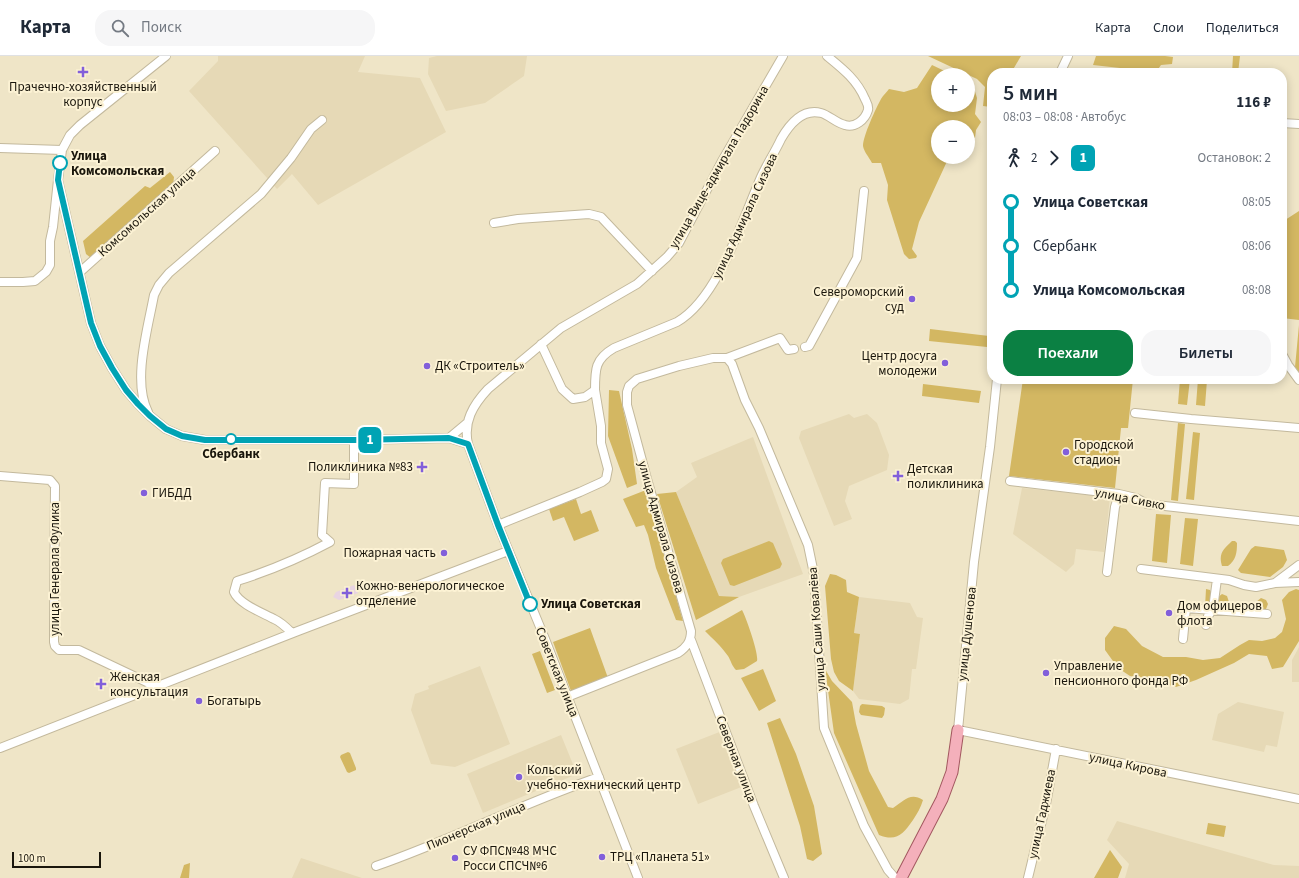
<!DOCTYPE html>
<html lang="ru">
<meta charset="utf-8">
<style>
body{margin:0;font-family:"Source Sans 3",sans-serif;background:#f6f6f7;color:#1f2937;height:100vh;display:flex;flex-direction:column;font-size:15px;white-space:nowrap}
*{box-sizing:border-box;margin:0}
p{font-size:13px;color:#747a83}
.icon{flex:none;width:22px;height:22px;fill:none;stroke:currentColor;stroke-width:2;stroke-linecap:round;stroke-linejoin:round}
.map{position:relative;flex:1;overflow:hidden}
.panel{position:absolute;left:987px;top:12px;width:300px;height:316px;display:flex;flex-direction:column;background:#fff;border-radius:16px;box-shadow:0 2px 10px #0003}
.panel>*{flex:none}
.badge{padding:0 8px;border-radius:6px;font-size:14px;line-height:26px}
.controls{position:absolute;left:931px;top:12px;display:grid;gap:8px}
.controls a{display:grid;place-items:center;width:44px;height:44px;border-radius:50%;background:#fff;box-shadow:0 2px 10px #0003;font-size:20px}
.scale{position:absolute;left:12px;bottom:10px;width:89px;box-sizing:border-box;padding-left:4px;border:2px solid #1a160c;border-top:0;font-size:11px;line-height:14px;white-space:nowrap;color:#1a160c;-webkit-text-stroke:3px #fcf2d4;paint-order:stroke}
.map>.badge{position:absolute;translate:-50% -50%;box-shadow:0 0 0 2px #fff}
.legs{display:flex;align-items:center;gap:6px;height:44px;padding:0 16px;font-size:13px}
.legs p{margin-inline-start:auto}
.overview{display:flex;align-items:center;justify-content:space-between;height:68px;padding:0 16px}
h1{font-size:22px;font-weight:600;line-height:30px}
.cta{display:flex;gap:8px;margin-top:auto;padding:8px 16px}
.cta a{flex:1;height:46px;border-radius:16px;background:#0b8043;color:#fff;font-size:16px;font-weight:600;line-height:46px;text-align:center}
.cta a+a{background:#f6f6f7;color:#1f2937}
ul{padding:0 16px;list-style:none}
li{display:flex;align-items:center;gap:14px;height:44px;font-size:15px}
li i{display:grid;place-items:center;width:6px;height:100%;margin:0 5px;background:currentColor}
li i::after{content:'';width:10px;height:10px;margin:-5px;border:3px solid;border-radius:50%;background:#fff}
li p{margin-inline-start:auto}
li:first-child i{background:linear-gradient(#0000 50%,currentColor 0)}
li:last-child i{background:linear-gradient(currentColor 50%,#0000 0)}
header{display:flex;align-items:center;gap:24px;box-sizing:border-box;height:56px;padding:0 20px;background:#fff;border-bottom:1px solid #e0e1e3}
header strong{font-size:19px}
nav{display:flex;gap:22px;margin-inline-start:auto;font-size:14px}
.search{width:280px;height:36px;background:#f6f6f7;display:flex;align-items:center;gap:10px;box-sizing:border-box;padding:0 14px;border-radius:16px;color:#747a83;font-size:15px}
.map>svg:first-child{display:block}
.built{fill:#e6d9b6}
.medical{fill:#e9d4e2}
.green{fill:#d3b762}
.lines{fill:none;stroke-linecap:round;stroke-linejoin:round}
.minor-casing{stroke:#c3b99d;stroke-width:10}
.major-casing{stroke:#a35860;stroke-width:13}
.minor{stroke:#fff;stroke-width:8}
.major{stroke:#f4b0bb;stroke-width:11}
.line-1-casing{stroke:#fff;stroke-width:9}
.line-1{stroke:#00a3b4;stroke-width:6}
.poi-dot{fill:#825fda;stroke:#fcf2d4;stroke-width:1.5}
.stop-1-dot{fill:#fff;stroke:#00a3b4;stroke-width:2}
.labels{text-anchor:middle;dominant-baseline:central;stroke-width:4;stroke-linejoin:round;paint-order:stroke}
.poi-label{font-size:13px;fill:#1a160c;stroke:#fcf2d4;text-anchor:start}
.stop-label{font-size:13px;font-weight:bold;fill:#1a160c;stroke:#fcf2d4;text-anchor:start}
.street-label{font-size:13px;fill:#1a160c;stroke:#fcf2d4}
</style>
<header>
<strong>Карта</strong>
<div class="search"><svg class="icon" aria-label="search" viewBox="0 0 24 24"><circle cx="10" cy="10" r="6"/><path d="M15 15l6 6"/></svg>Поиск</div>
<nav><a>Карта</a><a>Слои</a><a>Поделиться</a></nav>
</header>
<div class="map">
<svg width="1299" height="822" viewBox="0 0 1299 822">
<rect width="100%" height="100%" fill="#efe5c7"/>
<path class="built" d="M218,0H365L358,16L420,22L446,76L318,149L292,118L277,133L189,35L218,5Z
M437,0H527L524,20L485,47L446,55L428,18L429,2Z
M849,358L854,362L867,358L877,367L889,399L887,414L849,430L845,445L852,463L834,470L799,382L801,375Z
M753,381L803,518L739,541L719,540L676,436L697,421L691,407Z
M1022,432L1110,441L1104,496L1076,493L1074,508L1066,516L1013,478Z
M859,541L910,547L917,561L923,562L916,613H912L909,643L900,648L859,643L853,635L860,578L854,577Z
M1299,591V626H1292V604Z
M480,610L510,688L455,711L431,708L411,654L415,638L429,633L428,630Z
M1238,646L1284,656L1277,691L1266,689L1264,696L1212,684L1218,658Z
M722,675L744,730L698,748L676,693Z
M561,679L577,718L544,732L541,724L533,727L536,735L483,757L467,718Z
M1117,765L1274,809L1299,810V822H1125L1129,808L1107,784Z
M301,802L362,822H292Z"/>
<path class="medical" d="M354,529L358,537L339,544L333,541L336,536Z"/>
<path class="green" d="M928,0H1021L1011,17H992L991,51L983,50L985,31L977,23Z
M1096,0H1165L1173,1L1172,8L1161,9L1156,16L1093,9Z
M1233,0H1240L1238,17H1232Z
M932,9L953,19H938V49H968V26L973,29L977,42L975,58L981,66L976,74L975,82L968,81V71H938V101H949L919,166L912,193L917,200L916,202L909,203L904,198L887,144L888,129L881,107H872C869,101 864,96 863,90C863,80 876,52 881,43C883,39 887,36 889,33L904,36L917,32Z
M170,116L174,121L173,130L91,202L86,198L83,185L145,130L150,132Z
M1299,155V264L1282,262V166Z
M1299,269V317L1295,311Z
M930,273L989,280L987,291L929,285Z
M1023,323H1133L1128,372H1121L1115,432L1009,420Z
M1180,323H1190L1187,349L1178,348Z
M1198,323H1212V324H1207L1205,350L1196,349Z
M923,328L981,335L979,347L922,340Z
M609,334L619,335L632,393L637,428L627,432L608,380Z
M1178,367L1185,368L1178,445L1171,444Z
M1193,376L1200,377L1194,444L1186,443Z
M646,434L683,565L676,564L656,512L648,479L644,469L636,471L623,443Z
M676,436L719,540L739,541L696,564L657,438Z
M576,443L581,458L591,454L599,475L574,485L564,461L553,465L549,453Z
M1156,458L1171,459L1167,507L1152,505Z
M1185,462L1198,463L1193,510L1180,508Z
M769,485L773,487L782,508L780,512L734,530L730,529L721,507L723,503Z
M1232,485H1235L1237,487C1237,497 1236,504 1228,510H1222C1218,497 1224,493 1232,485Z
M1255,490L1284,494L1287,504L1283,511L1270,521L1241,517L1238,514L1251,493Z
M830,518L836,519L846,524L847,536L859,541L854,577L860,578L853,635L839,625L834,616L831,603L825,530Z
M1206,533L1210,534C1214,541 1213,549 1205,551Z
M1296,533L1299,534V585L1283,611L1272,613L1267,600L1249,598L1234,607L1196,624L1176,631L1159,626L1130,620L1118,612L1105,594V582L1114,570L1126,573L1142,590L1163,601H1186L1203,604L1220,602L1240,589L1249,584L1262,585L1275,582L1282,576L1286,563L1282,544L1289,536Z
M1222,538L1227,540L1229,546L1239,548V553L1221,551L1217,546V542Z
M1261,542L1266,544L1268,548L1266,553L1263,555L1244,553L1245,548L1255,549L1256,546Z
M742,554C746,561 759,598 757,605L744,613L736,614C732,610 731,605 728,600C721,590 713,583 705,575Z
M590,572L608,622L571,635L553,586Z
M540,595L555,634L547,637L532,598Z
M763,613L776,645L759,655L741,622Z
M825,613L832,625L852,646L856,668L869,715L888,751L893,752C904,745 910,736 923,744C921,751 917,758 913,764C903,778 897,786 879,779L834,677Z
M862,648L882,650L885,652L884,659L882,662L861,659L859,656L860,650Z
M780,662L796,698L814,750L822,798L813,805L807,803L800,770L767,667Z
M348,696L350,697L356,712V714L349,717L347,716L340,701L341,699Z
M1208,767L1226,770L1224,781L1206,778Z
M1110,794L1122,811L1118,822H1094Z
M190,807L189,822H180L184,809Z"/>
<g class="lines">
<g class="minor-casing">
<path id="minor" d="M1060,17L1068,0
M1282,67L1299,68
M0,92L62,94
M58,124L91,267L100,290L112,312L126,334L138,348L150,360L166,373L182,380L205,384H354L449,382L468,388
M494,167L518,163L589,158L601,161L652,215
M80,216L215,95
M0,226H23L35,225L46,216L50,209V185L53,171L58,124L62,94L70,79L80,69L166,0
M541,288L562,333L573,343L585,341L595,334C595,313 595,303 614,292L677,266C718,243 743,162 761,121C767,108 775,96 781,83C789,69 802,52 821,57C829,59 836,67 845,69C855,72 865,64 868,54C869,50 867,47 865,43C857,24 843,13 827,0
M805,291L809,290L857,202L864,135
M1282,298L1288,309L1299,324
M727,302L732,308L745,344L759,372L808,489L814,518L824,672L864,770L888,814L895,822
M997,323L990,391L974,506L958,674L1299,743
M148,356C132,325 148,272 154,239L159,229L169,217L261,138L291,102L311,73L322,64
M1135,357L1191,363L1299,372
M449,382L467,367
M0,420L50,424L55,430L54,575V586L55,590L59,594H79L157,631
M1010,425L1119,438L1136,442L1147,448L1299,465
M498,469L580,436L602,426L606,423L608,413L601,387V370L595,334
M1141,513L1229,524L1244,529L1256,531L1275,527L1299,509
M1107,516L1115,451L1119,438
M1275,527L1299,526
M1206,569L1208,560L1213,553L1217,523
M292,577C287,572 281,566 274,563C263,557 239,548 234,536L237,525C269,515 300,502 330,486L322,479L325,427L354,428V384
M1183,583L1186,552L1267,558
M691,584L754,750L784,822
M567,641L678,597C686,592 691,586 691,575L647,423L627,349V336L629,330L637,323L679,310L713,302H727L780,282L788,294L794,293
M0,692L298,575L508,495
M376,810C451,784 523,747 599,721
M638,822L545,583L498,469L468,388C463,366 473,349 488,333L561,272L637,228L667,201L679,187L722,105L783,0
M1028,822L1046,748L1056,693"/>
</g>
<g class="major-casing">
<path id="major" d="M901,822L942,743L952,716L958,674"/>
</g>
<use href="#minor" class="minor"/>
<use href="#major" class="major"/>
</g>
<g class="lines">
<g class="line-1-casing">
<path id="line-1" d="M60,107L58,124L91,267L100,290L112,312L126,334L138,348L150,360L166,373L182,380L205,384H354L449,382L468,388L498,469L530,548"/>
</g>
<use href="#line-1" class="line-1"/>
</g>
<g class="poi-dot">
<path d="M81 10h4v4h4v4h-4v4h-4v-4h-4v-4h4z"/>
<circle cx="912" cy="243" r="4"/>
<circle cx="945" cy="307" r="4"/>
<circle cx="427" cy="310" r="4"/>
<circle cx="1066" cy="396" r="4"/>
<path d="M420 405h4v4h4v4h-4v4h-4v-4h-4v-4h4z"/>
<path d="M896 414h4v4h4v4h-4v4h-4v-4h-4v-4h4z"/>
<circle cx="144" cy="437" r="4"/>
<circle cx="444" cy="497" r="4"/>
<path d="M345 531h4v4h4v4h-4v4h-4v-4h-4v-4h4z"/>
<circle cx="1169" cy="557" r="4"/>
<circle cx="1046" cy="617" r="4"/>
<path d="M99 622h4v4h4v4h-4v4h-4v-4h-4v-4h4z"/>
<circle cx="199" cy="645" r="4"/>
<circle cx="519" cy="721" r="4"/>
<circle cx="602" cy="801" r="4"/>
<circle cx="455" cy="802" r="4"/>
</g>
<g class="stop-1-dot">
<circle cx="60" cy="107" r="7"/>
<circle cx="231" cy="383" r="5"/>
<circle cx="530" cy="548" r="7"/>
</g>
<g class="labels">
<g class="poi-label">
<text x="83" y="31" text-anchor="middle">Прачечно-хозяйственный<tspan x="83" dy="15">корпус</tspan></text>
<text x="904" y="236" text-anchor="end">Североморский<tspan x="904" dy="15">суд</tspan></text>
<text x="937" y="300" text-anchor="end">Центр досуга<tspan x="937" dy="15">молодежи</tspan></text>
<text x="435" y="310">ДК «Строитель»</text>
<text x="1074" y="389">Городской<tspan x="1074" dy="15">стадион</tspan></text>
<text x="413" y="411" text-anchor="end">Поликлиника №83</text>
<text x="907" y="413">Детская<tspan x="907" dy="15">поликлиника</tspan></text>
<text x="152" y="437">ГИБДД</text>
<text x="436" y="497" text-anchor="end">Пожарная часть</text>
<text x="356" y="530">Кожно-венерологическое<tspan x="356" dy="15">отделение</tspan></text>
<text x="1177" y="550">Дом офицеров<tspan x="1177" dy="15">флота</tspan></text>
<text x="1054" y="610">Управление<tspan x="1054" dy="15">пенсионного фонда РФ</tspan></text>
<text x="110" y="621">Женская<tspan x="110" dy="15">консультация</tspan></text>
<text x="207" y="645">Богатырь</text>
<text x="527" y="714">Кольский<tspan x="527" dy="15">учебно-технический центр</tspan></text>
<text x="463" y="795">СУ ФПС№48 МЧС<tspan x="463" dy="15">Росси СПСЧ№6</tspan></text>
<text x="610" y="801">ТРЦ «Планета 51»</text>
</g>
<g class="stop-label">
<text x="71" y="100">Улица<tspan x="71" dy="15">Комсомольская</tspan></text>
<text x="231" y="398" text-anchor="middle">Сбербанк</text>
<text x="541" y="548">Улица Советская</text>
</g>
<g class="street-label">
<text transform="translate(719 111) rotate(-60)">улица Вице-адмирала Падорина</text>
<text transform="translate(147 156) rotate(-42)">Комсомольская улица</text>
<text transform="translate(745 160) rotate(-65)">улица Адмирала Сизова</text>
<text transform="translate(1130 443) rotate(11)">улица Сивко</text>
<text transform="translate(661 471) rotate(74)">улица Адмирала Сизова</text>
<text transform="translate(55 513) rotate(-90)">улица Генерала Фулика</text>
<text transform="translate(817 573) rotate(-94)">улица Саши Ковалёва</text>
<text transform="translate(967 578) rotate(-84)">улица Душенова</text>
<text transform="translate(557 616) rotate(68)">Советская улица</text>
<text transform="translate(736 703) rotate(69)">Северная улица</text>
<text transform="translate(1128 709) rotate(12)">улица Кирова</text>
<text transform="translate(1042 758) rotate(-78)">улица Гаджиева</text>
<text transform="translate(476 770) rotate(-23)">Пионерская улица</text>
</g>
</g>
</svg>
<div class="controls">
<a>+</a>
<a>−</a>
</div>
<div class="scale">100 m</div>
<b class="badge" style="left:370px;top:384px;background:#00a3b4;color:#fff">1</b>
<section class="panel">
<div class="overview"><div><h1>5 мин</h1><p>08:03 – 08:08 · Автобус</p></div><b>116 ₽</b></div>
<div class="legs"><svg class="icon" aria-label="walk" viewBox="0 0 24 24"><circle cx="13" cy="4" r="2"/><path d="M13 8l-2 6 4 7M11 14l-3 7M7 12l3-4h3l4 4"/></svg>2<svg class="icon" aria-label="forward" viewBox="0 0 24 24"><path d="M9 5l7 7-7 7"/></svg><b class="badge" style="background:#00a3b4;color:#fff">1</b><p>Остановок: 2</p></div>
<ul>
<li><i style="color:#00a3b4"></i><b>Улица Советская</b><p>08:05</p></li>
<li><i style="color:#00a3b4"></i><span>Сбербанк</span><p>08:06</p></li>
<li><i style="color:#00a3b4"></i><b>Улица Комсомольская</b><p>08:08</p></li>
</ul>
<div class="cta"><a>Поехали</a><a>Билеты</a></div>
</section>
</div>
